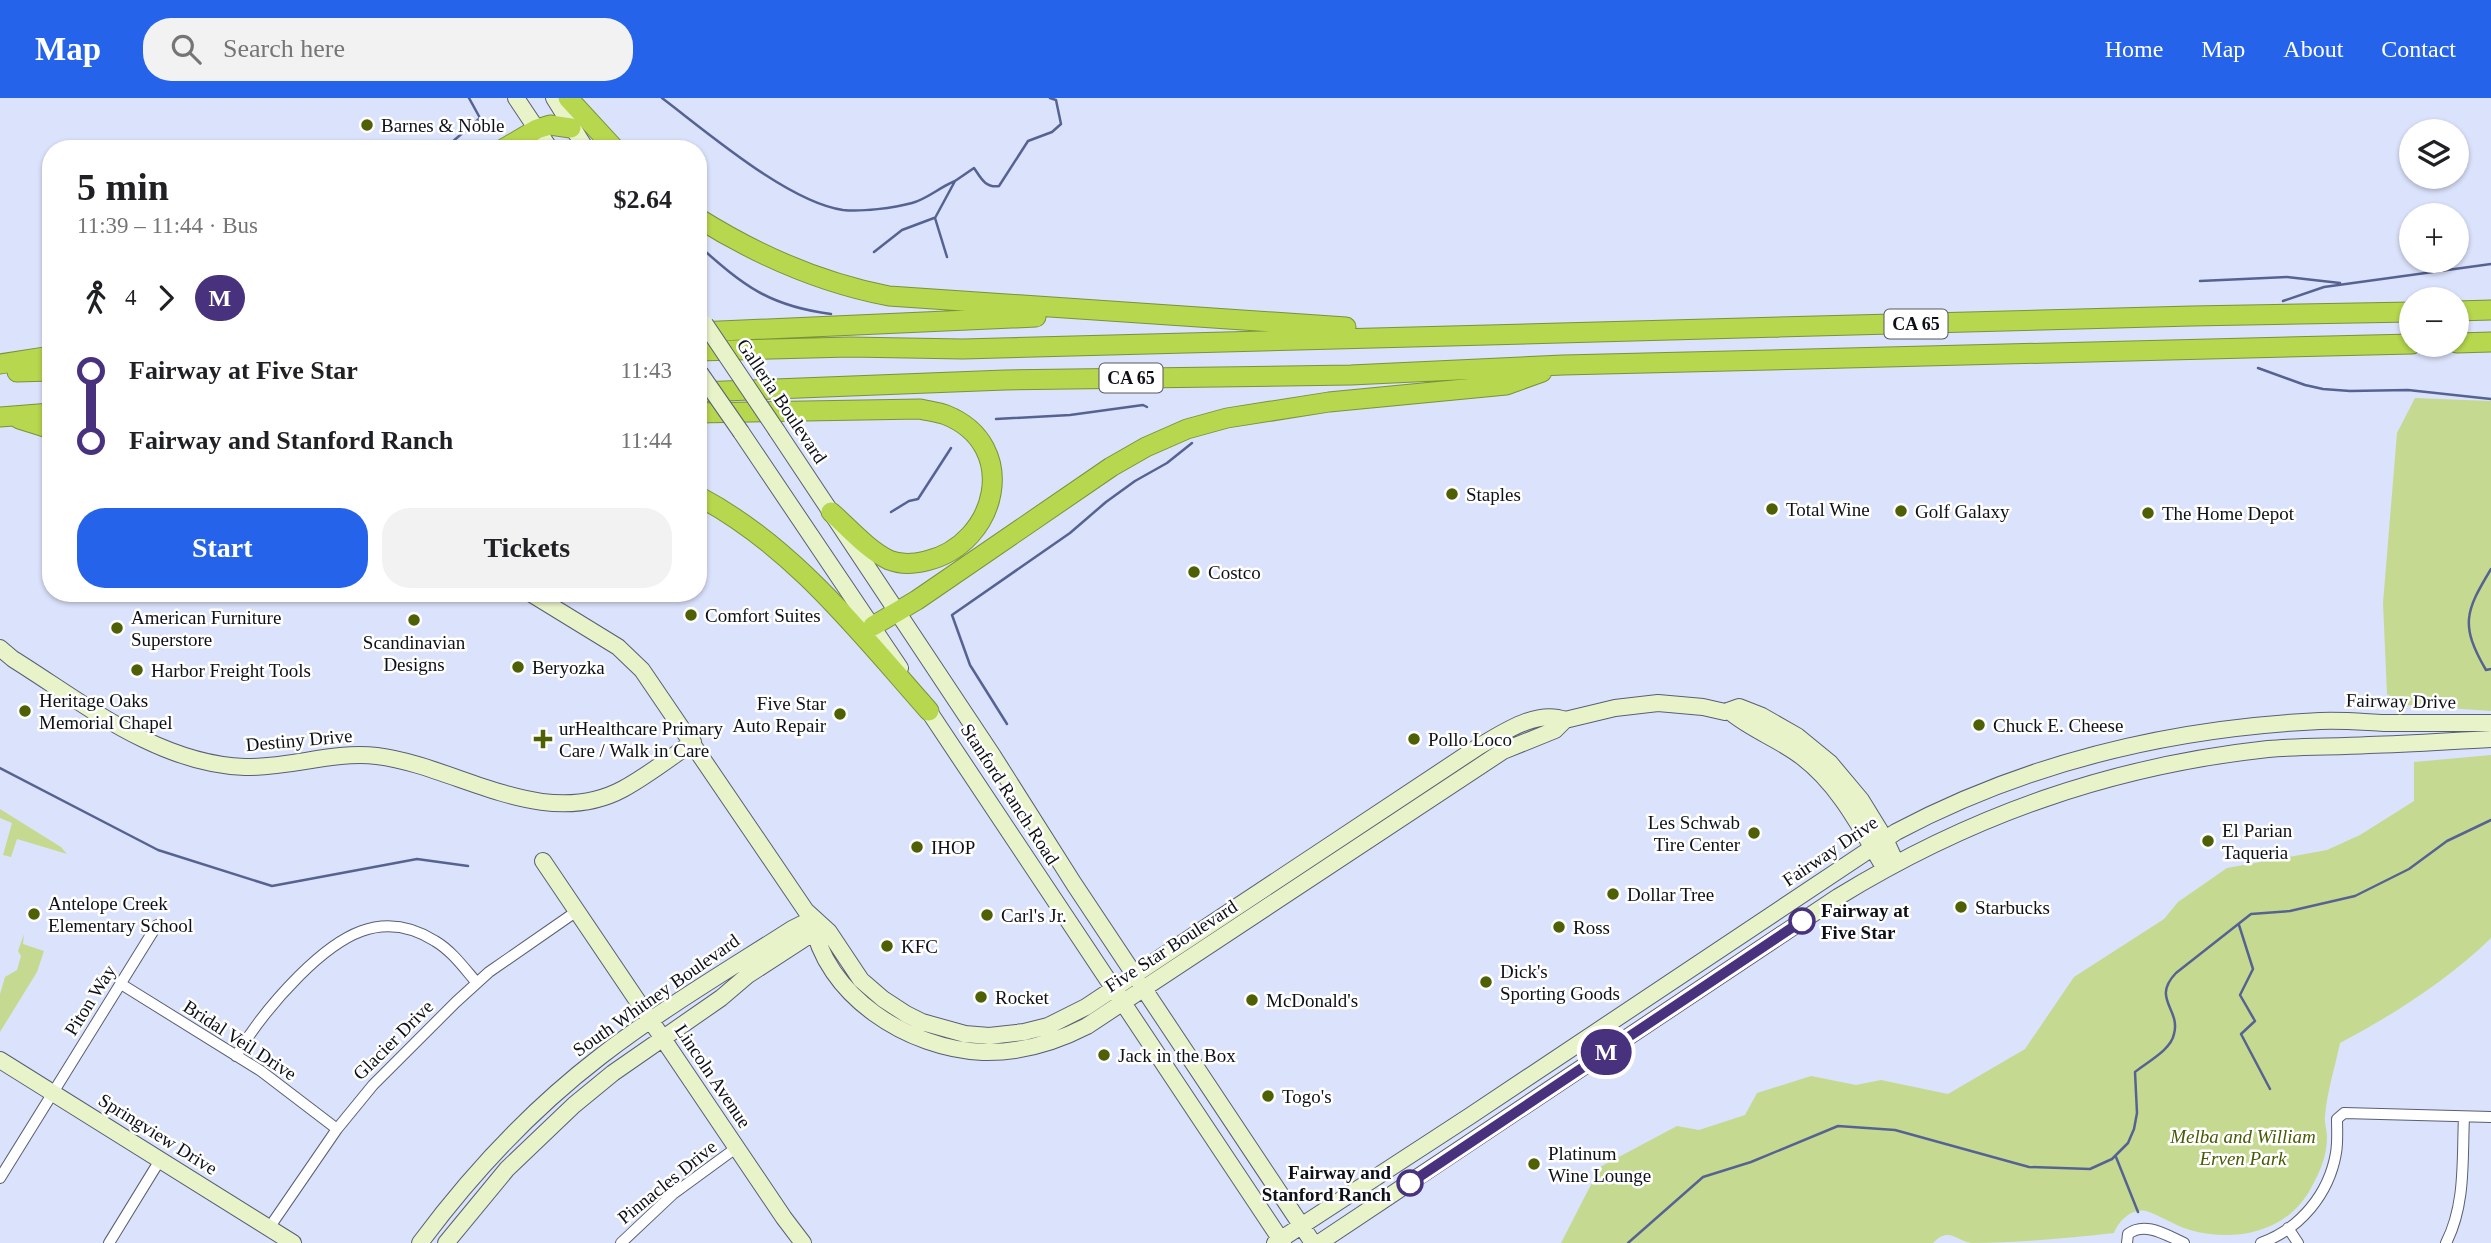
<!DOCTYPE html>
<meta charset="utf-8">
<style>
body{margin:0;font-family:"Times New Roman",serif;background:#f2f2f2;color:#202124;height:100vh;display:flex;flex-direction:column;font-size:26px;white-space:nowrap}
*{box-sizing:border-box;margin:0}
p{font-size:23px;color:#757577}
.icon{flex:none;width:38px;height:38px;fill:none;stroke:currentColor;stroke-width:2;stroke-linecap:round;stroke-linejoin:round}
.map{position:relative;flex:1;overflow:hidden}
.sheet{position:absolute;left:42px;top:42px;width:665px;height:462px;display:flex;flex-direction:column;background:#fff;border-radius:28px;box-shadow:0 2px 5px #0004}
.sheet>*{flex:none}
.badge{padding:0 14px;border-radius:23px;font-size:24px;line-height:46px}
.tools{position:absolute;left:2399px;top:21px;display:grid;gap:14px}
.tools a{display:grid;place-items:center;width:70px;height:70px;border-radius:50%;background:#fff;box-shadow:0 2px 5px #0004;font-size:35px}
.map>.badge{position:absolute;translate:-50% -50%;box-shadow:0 0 0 4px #fff}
.legs{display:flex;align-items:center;gap:10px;height:77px;padding:0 35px;font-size:23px}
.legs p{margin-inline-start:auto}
.headline{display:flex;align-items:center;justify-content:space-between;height:119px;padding:0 35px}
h1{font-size:38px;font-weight:700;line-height:52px}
.button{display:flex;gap:14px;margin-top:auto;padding:14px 35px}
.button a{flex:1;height:80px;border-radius:28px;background:#2563eb;color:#fff;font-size:28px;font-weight:700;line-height:80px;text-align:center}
.button a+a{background:#f2f2f2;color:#202124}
ul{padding:0 35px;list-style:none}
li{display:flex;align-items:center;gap:24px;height:70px;font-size:26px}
li i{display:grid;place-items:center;width:10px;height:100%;margin:0 9px;background:currentColor}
li i::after{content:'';width:18px;height:18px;margin:-9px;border:5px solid;border-radius:50%;background:#fff}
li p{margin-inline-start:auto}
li:first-child i{background:linear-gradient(#0000 50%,currentColor 0)}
li:last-child i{background:linear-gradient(currentColor 50%,#0000 0)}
header{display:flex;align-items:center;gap:42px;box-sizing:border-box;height:98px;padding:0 35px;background:#2563eb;color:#fff}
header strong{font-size:33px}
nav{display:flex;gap:38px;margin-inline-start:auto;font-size:24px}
.search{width:490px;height:63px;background:#f2f2f2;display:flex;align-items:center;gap:18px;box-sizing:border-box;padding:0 24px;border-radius:28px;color:#757577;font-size:26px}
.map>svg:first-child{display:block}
.green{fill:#c5da90}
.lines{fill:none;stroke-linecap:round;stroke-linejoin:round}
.stream{stroke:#566392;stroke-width:2.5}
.street-casing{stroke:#595f74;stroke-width:12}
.secondary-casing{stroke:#595f74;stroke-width:18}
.highway-casing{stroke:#7b913b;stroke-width:21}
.street{stroke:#fff;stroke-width:10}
.secondary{stroke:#e9f3ca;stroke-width:16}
.highway{stroke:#b6d74e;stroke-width:19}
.secondary-bridge-casing{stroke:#595f74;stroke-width:18;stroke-linecap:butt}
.secondary-bridge{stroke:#e9f3ca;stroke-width:16}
.line-1-casing{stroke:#fff;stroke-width:16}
.line-1{stroke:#48327e;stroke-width:10}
.poi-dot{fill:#4e5f04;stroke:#fff;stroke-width:2.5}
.stop-1-dot{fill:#fff;stroke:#48327e;stroke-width:3.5}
.labels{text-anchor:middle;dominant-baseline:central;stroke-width:5;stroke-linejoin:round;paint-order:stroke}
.shield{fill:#fff;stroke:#56585d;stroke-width:2}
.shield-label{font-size:18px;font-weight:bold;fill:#0d1018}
.poi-label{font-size:19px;fill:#0d1018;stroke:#fff;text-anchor:start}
.street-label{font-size:19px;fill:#0d1018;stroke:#fff}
.stop-label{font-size:19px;font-weight:bold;fill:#0d1018;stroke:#fff;text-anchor:start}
.park-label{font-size:19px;font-style:italic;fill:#495a05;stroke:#fff}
</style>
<header>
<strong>Map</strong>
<div class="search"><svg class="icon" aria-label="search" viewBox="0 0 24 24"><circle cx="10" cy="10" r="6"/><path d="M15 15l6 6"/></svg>Search here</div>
<nav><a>Home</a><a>Map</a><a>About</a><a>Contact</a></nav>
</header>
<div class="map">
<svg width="2491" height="1145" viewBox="0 0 2491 1145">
<rect width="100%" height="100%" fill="#dbe2fb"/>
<path class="green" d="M2415,300L2491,303V613L2406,607L2387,596L2383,505L2397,335Z
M2491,657V840C2448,882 2393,917 2340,945C2335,969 2327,994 2325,1018C2324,1025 2327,1032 2327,1039C2327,1058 2320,1074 2311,1090C2288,1134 2235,1145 2190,1132C2176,1128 2159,1117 2146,1113C2131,1110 2119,1123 2114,1135C2068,1140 2018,1145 1972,1145C1956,1143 1949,1128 1933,1145H1561L1600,1069L1677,1028L1699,1032L1745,1017L1757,995L1811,978L1856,987L1881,982L1948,996L2025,951L2074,879L2164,821L2178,804L2227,770L2327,752L2360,737L2414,703V664Z
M0,711L61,749L67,756L17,741L11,759L3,757L12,725L0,720Z
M24,836L23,846L44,853L37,874L0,934V896L5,879L17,872L21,858L18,853Z"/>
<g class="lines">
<path class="stream" d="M662,0C707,34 788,104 843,112C861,114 894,110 912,105C927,101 940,89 955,83
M444,51L480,20L469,0
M698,147C744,188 769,208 831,216
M874,154L902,132L934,120
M947,159L935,120L955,83L974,70C981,80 985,90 999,88L1028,43L1052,34L1061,26L1056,2L1050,0
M2200,183L2287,179L2340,185
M2283,203L2324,189L2491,166
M2258,270L2305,287L2323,291L2350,293L2408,292L2491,301
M996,321L1070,317L1143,307L1147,309
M891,414L909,403L918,401L951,350
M2491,471C2465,514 2460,527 2486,572L2491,571
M1007,626L970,567L952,517L1070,435L1106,404L1135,383L1167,365L1192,345
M0,670L158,752L272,788L417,761L468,768
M2239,827L2253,871L2240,897L2255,923L2241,936L2270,991
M2116,1059L2138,1114
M1628,1145L1703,1079L1751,1064L1838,1028L1895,1032L2029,1069L2090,1071L2112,1061L2128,1045L2134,1031L2137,1015L2135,974C2147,964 2171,952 2174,936C2181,911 2151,901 2176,875L2251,816L2290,813L2355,798L2409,771L2447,743L2491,722"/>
<g class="street-casing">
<path id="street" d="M121,886L261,973L337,1031
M236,958C254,928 274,903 299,878C338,839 381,809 435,843C452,853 464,870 477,885
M0,1080L157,827
M269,1130L337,1031L373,987L456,904L489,874L577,813
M2288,1130L2298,1145
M109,1145L160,1062
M621,1145L673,1096L736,1050
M2127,1145L2128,1136C2145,1123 2166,1137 2184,1145
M2261,1145C2300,1131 2329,1096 2336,1055C2338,1043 2337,1032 2337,1021L2344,1015L2491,1019
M2446,1145C2466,1106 2462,1061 2464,1019"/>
</g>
<g class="secondary-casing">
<path id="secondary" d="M516,0L550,51
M554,0L586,51
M777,333L993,658L1074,786L1313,1145
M741,334L900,570
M530,495L618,549L642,572L806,813L829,834L861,882L883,901L906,916L922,924L965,936L989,938L1024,934L1048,928L1086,909L1478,649C1503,635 1536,611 1565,622
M0,550L13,561C85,606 158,666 245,669C290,670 332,653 377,658C457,668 543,734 623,691C647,678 670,660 693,644
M922,603L1283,1145
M1729,613C1751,632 1779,641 1802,659C1840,688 1861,731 1885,771
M543,763L784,1120L803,1145
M812,821C824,898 909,951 983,954C1020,955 1054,945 1087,928L1503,653L1555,632L1565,622L1615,610L1658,605L1703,609L1725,614L1739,609L1762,618L1797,638L1830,665L1861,702L1885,741L1896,765
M0,962L293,1145
M420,1145C472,1075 532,1011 601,958C662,911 728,872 792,831L812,821
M446,1145L507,1071L574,1007L613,975L721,900L748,877L822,829
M1275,1145L1470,1018L1896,734C2028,664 2172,630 2320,623C2342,622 2363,624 2384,625C2420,625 2455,625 2491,625
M1319,1145L1838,799C1972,717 2111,668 2268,651C2301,648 2335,649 2369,647C2409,646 2450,643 2491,641"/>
</g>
<g class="highway-casing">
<path id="highway" d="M568,0L615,51
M503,51L537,31L550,27L571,30
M698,120C757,157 821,185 889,198L1346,229
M2457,213L2491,212
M698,234L1036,219
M2457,245L2491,244
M698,253L850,249L963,251L2192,218L2412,214
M0,266L51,258
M17,274L51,273
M698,294L1005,282L1351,277L1563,267L2412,246
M698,315L920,311C928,313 938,314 946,317C1021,347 998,446 926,463C913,466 902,467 889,462C868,452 849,430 831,414
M0,319L51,315
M19,321L51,331
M698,398C793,448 859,534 929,613
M873,528L917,502L1111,369L1146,349L1187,331L1227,320L1329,304L1506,287L1542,274"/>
</g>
<use href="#street" class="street"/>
<use href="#secondary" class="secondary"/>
<use href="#highway" class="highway"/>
<g class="secondary-bridge-casing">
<path id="secondary-bridge" d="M705,226L777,333
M700,275L741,334"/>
</g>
<use href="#secondary-bridge" class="secondary-bridge"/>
</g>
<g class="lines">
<g class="line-1-casing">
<path id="line-1" d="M1410,1085L1802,823"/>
</g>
<use href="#line-1" class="line-1"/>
</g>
<g class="poi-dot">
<circle cx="367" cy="27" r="7"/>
<circle cx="1452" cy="396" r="7"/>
<circle cx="1772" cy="411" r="7"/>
<circle cx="1901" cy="413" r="7"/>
<circle cx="2148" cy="415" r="7"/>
<circle cx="1194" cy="474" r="7"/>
<circle cx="691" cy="517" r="7"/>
<circle cx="414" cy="522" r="7"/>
<circle cx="117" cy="530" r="7"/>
<circle cx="518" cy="569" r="7"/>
<circle cx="137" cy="572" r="7"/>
<circle cx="25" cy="613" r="7"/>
<circle cx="840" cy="616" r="7"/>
<circle cx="1979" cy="627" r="7"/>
<path d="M539.5 630.5h7v7h7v7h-7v7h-7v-7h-7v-7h7z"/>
<circle cx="1414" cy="641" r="7"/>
<circle cx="1754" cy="735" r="7"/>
<circle cx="2208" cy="743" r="7"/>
<circle cx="917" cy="749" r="7"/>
<circle cx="1613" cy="796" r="7"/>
<circle cx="1961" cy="809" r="7"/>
<circle cx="34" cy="816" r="7"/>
<circle cx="987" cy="817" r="7"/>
<circle cx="1559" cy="829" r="7"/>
<circle cx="887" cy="848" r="7"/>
<circle cx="1486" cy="884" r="7"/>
<circle cx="981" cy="899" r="7"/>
<circle cx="1252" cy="902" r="7"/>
<circle cx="1104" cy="957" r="7"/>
<circle cx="1268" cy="998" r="7"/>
<circle cx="1534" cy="1066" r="7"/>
</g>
<g class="stop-1-dot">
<circle cx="1802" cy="823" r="12"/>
<circle cx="1410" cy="1085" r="12"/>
</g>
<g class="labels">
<g class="shield">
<rect x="1884.5" y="211.5" width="63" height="29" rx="5"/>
<rect x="1099.5" y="265.5" width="63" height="29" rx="5"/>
</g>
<g class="shield-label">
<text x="1916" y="226">CA 65</text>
<text x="1131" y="280">CA 65</text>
</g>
<g class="poi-label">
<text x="381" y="27">Barnes &amp; Noble</text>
<text x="1466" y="396">Staples</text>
<text x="1786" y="411">Total Wine</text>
<text x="1915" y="413">Golf Galaxy</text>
<text x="2162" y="415">The Home Depot</text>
<text x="1208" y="474">Costco</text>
<text x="705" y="517">Comfort Suites</text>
<text x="131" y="519">American Furniture<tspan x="131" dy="22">Superstore</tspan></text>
<text x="414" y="544" text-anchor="middle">Scandinavian<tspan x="414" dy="22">Designs</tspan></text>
<text x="532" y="569">Beryozka</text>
<text x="151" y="572">Harbor Freight Tools</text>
<text x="39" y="602">Heritage Oaks<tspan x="39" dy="22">Memorial Chapel</tspan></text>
<text x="826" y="605" text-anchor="end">Five Star<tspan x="826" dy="22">Auto Repair</tspan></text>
<text x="1993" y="627">Chuck E. Cheese</text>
<text x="559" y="630">urHealthcare Primary<tspan x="559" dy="22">Care / Walk in Care</tspan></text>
<text x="1428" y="641">Pollo Loco</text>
<text x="1740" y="724" text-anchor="end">Les Schwab<tspan x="1740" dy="22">Tire Center</tspan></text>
<text x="2222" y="732">El Parian<tspan x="2222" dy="22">Taqueria</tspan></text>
<text x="931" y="749">IHOP</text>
<text x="1627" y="796">Dollar Tree</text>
<text x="48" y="805">Antelope Creek<tspan x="48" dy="22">Elementary School</tspan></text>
<text x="1975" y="809">Starbucks</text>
<text x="1001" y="817">Carl's Jr.</text>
<text x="1573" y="829">Ross</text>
<text x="901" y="848">KFC</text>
<text x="1500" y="873">Dick's<tspan x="1500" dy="22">Sporting Goods</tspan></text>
<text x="995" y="899">Rocket</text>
<text x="1266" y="902">McDonald's</text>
<text x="1118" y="957">Jack in the Box</text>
<text x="1282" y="998">Togo's</text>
<text x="1548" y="1055">Platinum<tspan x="1548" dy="22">Wine Lounge</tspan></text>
</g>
<g class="street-label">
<text transform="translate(782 303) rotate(56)">Galleria Boulevard</text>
<text transform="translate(2401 603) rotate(1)">Fairway Drive</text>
<text transform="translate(299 642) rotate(-5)">Destiny Drive</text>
<text transform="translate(1010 696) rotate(57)">Stanford Ranch Road</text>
<text transform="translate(1830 753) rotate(-34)">Fairway Drive</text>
<text transform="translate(1171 848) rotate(-33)">Five Star Boulevard</text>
<text transform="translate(656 897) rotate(-35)">South Whitney Boulevard</text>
<text transform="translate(90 902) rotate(-58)">Piton Way</text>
<text transform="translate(240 942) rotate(33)">Bridal Veil Drive</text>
<text transform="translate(393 942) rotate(-45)">Glacier Drive</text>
<text transform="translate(713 978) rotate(56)">Lincoln Avenue</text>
<text transform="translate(158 1036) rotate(32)">Springview Drive</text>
<text transform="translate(667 1084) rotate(-39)">Pinnacles Drive</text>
</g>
<g class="stop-label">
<text x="1821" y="812">Fairway at<tspan x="1821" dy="22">Five Star</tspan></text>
<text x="1391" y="1074" text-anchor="end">Fairway and<tspan x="1391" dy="22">Stanford Ranch</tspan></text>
</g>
<g class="park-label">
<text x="2243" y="1038">Melba and William<tspan x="2243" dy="22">Erven Park</tspan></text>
</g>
</g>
</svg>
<div class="tools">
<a><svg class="icon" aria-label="layers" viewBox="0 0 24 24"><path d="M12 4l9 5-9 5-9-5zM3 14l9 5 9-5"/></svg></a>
<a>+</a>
<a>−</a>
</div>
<b class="badge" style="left:1606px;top:954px;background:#48327e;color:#fff">M</b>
<section class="sheet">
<div class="headline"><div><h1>5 min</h1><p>11:39 – 11:44 · Bus</p></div><b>$2.64</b></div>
<div class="legs"><svg class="icon" aria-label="walk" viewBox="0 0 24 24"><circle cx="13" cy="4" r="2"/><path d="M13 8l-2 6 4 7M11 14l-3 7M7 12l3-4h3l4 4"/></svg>4<svg class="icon" aria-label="forward" viewBox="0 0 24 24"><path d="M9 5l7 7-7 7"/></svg><b class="badge" style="background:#48327e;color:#fff">M</b></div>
<ul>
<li><i style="color:#48327e"></i><b>Fairway at Five Star</b><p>11:43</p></li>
<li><i style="color:#48327e"></i><b>Fairway and Stanford Ranch</b><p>11:44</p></li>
</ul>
<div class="button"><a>Start</a><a>Tickets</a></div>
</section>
</div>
